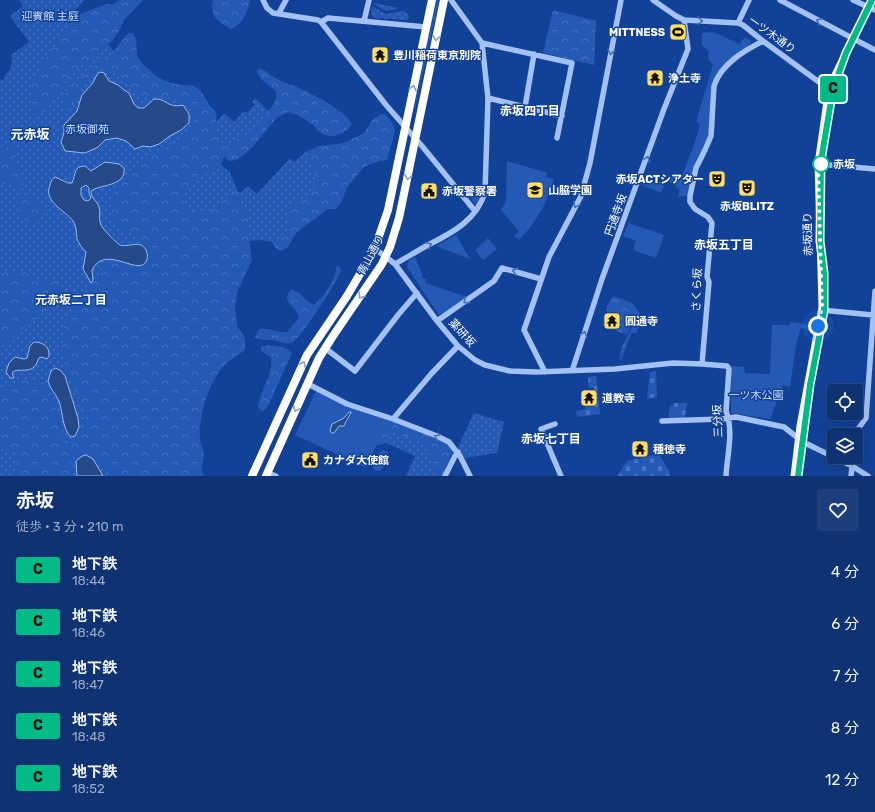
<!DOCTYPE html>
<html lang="ja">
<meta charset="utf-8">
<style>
body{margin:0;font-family:Rubik,"Noto Sans JP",sans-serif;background:#1c3e7a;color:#f1f3f6;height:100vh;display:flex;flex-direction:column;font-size:15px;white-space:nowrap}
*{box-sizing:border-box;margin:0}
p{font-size:13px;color:#9baac4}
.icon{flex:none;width:22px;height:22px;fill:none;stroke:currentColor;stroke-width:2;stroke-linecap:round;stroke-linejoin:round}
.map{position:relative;height:476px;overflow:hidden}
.details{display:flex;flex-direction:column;background:#0e3272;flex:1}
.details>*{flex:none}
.badge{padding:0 8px;border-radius:3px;font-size:14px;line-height:26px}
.tools{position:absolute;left:827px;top:384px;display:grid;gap:8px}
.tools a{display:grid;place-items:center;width:36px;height:36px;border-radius:4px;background:#0e3272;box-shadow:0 4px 16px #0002,0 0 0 1px #2e4d84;font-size:20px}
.you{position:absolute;width:20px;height:20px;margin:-10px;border:3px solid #fff;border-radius:50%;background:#1a73e8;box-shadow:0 0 0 6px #1a73e833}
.map>.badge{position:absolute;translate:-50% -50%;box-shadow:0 0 0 2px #fff}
.round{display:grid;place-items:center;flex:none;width:42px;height:42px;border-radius:4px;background:#1c3e7a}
.headline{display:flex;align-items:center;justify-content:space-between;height:68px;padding:0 16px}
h1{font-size:19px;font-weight:700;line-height:30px}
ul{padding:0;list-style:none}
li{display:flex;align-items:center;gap:12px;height:52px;padding:0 16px}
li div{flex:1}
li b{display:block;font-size:15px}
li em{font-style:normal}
li .badge{min-width:44px;font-weight:700;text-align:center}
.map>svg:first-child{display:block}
.grass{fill:url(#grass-dots)}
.forest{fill:url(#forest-crowns)}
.cemetery{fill:url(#cemetery-stones)}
.park{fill:#245ab6}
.water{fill:#254989;stroke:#95bbf7;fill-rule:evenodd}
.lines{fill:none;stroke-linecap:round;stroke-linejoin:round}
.minor{stroke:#a3c1f4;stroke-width:5.5}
.major{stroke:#f0f4ff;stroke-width:7}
.highway{stroke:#fff;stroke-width:8}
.oneway{stroke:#456eb8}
.oneway2{stroke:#88a0cc}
.line-casing{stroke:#fff;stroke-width:9}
.line{stroke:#00bb85;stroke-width:6}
.walk{stroke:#fff;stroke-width:4;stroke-dasharray:0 7.2}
.stop-dot{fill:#fff;stroke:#00bb85;stroke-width:2}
.labels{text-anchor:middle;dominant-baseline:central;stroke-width:3;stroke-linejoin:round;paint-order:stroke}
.park-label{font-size:11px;fill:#cbdefd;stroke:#124298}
.poi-label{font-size:11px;font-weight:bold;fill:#fff;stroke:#124298;text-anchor:start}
.street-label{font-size:11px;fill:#fff;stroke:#124298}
.stop-label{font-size:11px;font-weight:bold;fill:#fff;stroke:#124298;text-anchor:start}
.neighbourhood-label{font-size:12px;font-weight:bold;fill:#fff;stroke:#124298}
.quarter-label{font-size:13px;font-weight:bold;fill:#fff;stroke:#124298}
</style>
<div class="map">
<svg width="875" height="476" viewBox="0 0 875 476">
<defs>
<pattern id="grass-dots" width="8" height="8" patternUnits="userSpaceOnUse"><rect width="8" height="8" fill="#245ab6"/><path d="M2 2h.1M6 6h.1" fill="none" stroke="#4573c1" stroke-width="1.8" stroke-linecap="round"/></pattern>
<pattern id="forest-crowns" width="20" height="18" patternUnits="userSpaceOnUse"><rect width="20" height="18" fill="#245ab6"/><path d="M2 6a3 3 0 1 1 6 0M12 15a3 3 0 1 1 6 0" fill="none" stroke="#4573c1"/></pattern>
<pattern id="cemetery-stones" width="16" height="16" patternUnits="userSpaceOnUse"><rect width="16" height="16" fill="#245ab6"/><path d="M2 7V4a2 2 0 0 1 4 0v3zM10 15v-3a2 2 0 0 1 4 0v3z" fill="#4573c1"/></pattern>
</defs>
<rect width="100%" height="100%" fill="#124298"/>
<path class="grass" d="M19,0H84L66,21C86,27 105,38 117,55L203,109L155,246L116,476H64L0,401V81L5,78L4,76C11,70 13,64 11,55L29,42L10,16L23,6Z
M437,0H439L415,109H414Z
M374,3L399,8C388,12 383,11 374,4Z
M372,6L386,14L404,11L409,15L408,20L375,18L371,14Z
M255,98L272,114L228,156L217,140L215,124L223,114H225L234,122L244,111L247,113L255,104L252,102Z
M313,151L322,174L291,230L276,242L259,240L249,241L184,214L183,187L192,177L219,164L229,171L239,194L248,186L257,194L290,158L294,162L305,152Z
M474,413L504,422L497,453L464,458L458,447Z
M389,425L427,444L438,476H406L415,456L382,441Z
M14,440L32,476H0V441Z
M383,450L388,452V455L381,470L376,471L373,468C373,462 377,452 383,450Z"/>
<path class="forest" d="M120,0H143L124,20L119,31L112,41L70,76L51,104L44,112L35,115L32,114L30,111L32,85L37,75L48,55L68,26L80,14L107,4H113Z
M213,0H250C248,12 242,25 231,29C218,22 209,16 213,0Z
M553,10L596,21L594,65L543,53Z
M128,33H132C141,41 132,53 142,63C148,69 157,78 166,81C191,91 194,75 210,106C212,108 215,110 216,113C217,116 216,121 216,125C217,132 218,139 221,146L242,137L254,128L273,105L276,99V91L262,80L257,72L258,69C267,69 270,76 277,79C283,82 289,84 295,86C311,94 343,108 352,124C348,132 333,139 325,135C320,133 316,128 313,125C305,119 297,114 288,112C284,114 280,116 277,118C266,128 247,160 231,161C228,161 226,158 224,156C222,161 222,167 218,170C214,174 208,172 204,174C193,177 181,189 185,201C187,206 191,210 195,212C220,223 225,177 242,194L249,224V240L252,260L238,290L235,305L237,326L244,336L245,343V350C238,355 229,360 223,367C208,384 198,418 200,440C200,445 204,450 204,455C204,462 199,470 204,476H107L106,471L87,452H82L69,460L72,476H12C14,469 20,460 15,453L3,450L0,451V394L11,385L27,379L38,380L44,383L58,412L64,444C109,430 69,390 64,364C58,332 67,306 92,284C100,277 99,266 112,262C123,259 131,268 142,268C151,260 152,248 142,240C136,235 129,233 123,229C109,220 106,203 115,189C121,180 137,163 147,157C161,147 198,141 194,116C193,105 173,97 163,96C155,96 147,99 139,96C129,92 113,65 101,69C90,72 76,97 73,107L67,109L62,106C62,84 90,70 105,59C115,52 121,41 128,33Z
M385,114L393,124L395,131L387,160L383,161L382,160L368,165L364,167L348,186L341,203L335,209H328L296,233L288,247L281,251C276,249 274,247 272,242C276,239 282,238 285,234C292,224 282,213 290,204C294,199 299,200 304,198C314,194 318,180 314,171C312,166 308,162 306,158L308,151L318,146L338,144L346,142L364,133L372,120L379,115Z
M13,143L16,144V159L23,184L20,187L16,188L11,183H5L0,187V154Z
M23,196L38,199L43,209L41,218L34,225L30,226C23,222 18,209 18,201Z
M338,266L340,267C341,271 341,270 340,273C335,285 302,336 293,342C285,346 280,341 272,340C267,340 262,340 257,339L255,337L258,330C270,326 275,334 287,332L299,318C298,307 279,301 291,290C303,291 306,305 315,304C323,297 337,278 336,267Z
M0,269L9,273L22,271L31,274L38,279H53L60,284L63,288L62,297L54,306L24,327L0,349Z
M614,296C619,299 624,299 629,302C635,304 642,315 641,321C640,325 637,330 636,333H632L631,334L621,360H620C619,345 631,333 635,320L607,311C606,306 610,299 614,296Z
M269,345C278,346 286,346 292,353L269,404L266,409L261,411L258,407C260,390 274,375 271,357L261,351V347Z
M320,406L390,420L447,443L452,448L453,451L442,476H435C434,461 429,445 413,439C410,438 407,439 404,437C401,436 398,431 395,429H392L384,444L377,445L374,447Z"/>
<path class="cemetery" d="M621,316L633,320L627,334L616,331Z
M656,371L657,397L647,399L650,372Z
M596,376L600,414L577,417L576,411L586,409L585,406L595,405L594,388H589L588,377Z
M673,403H687L685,418H669L670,405H673Z
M659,454L670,473L669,476H617L627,461Z"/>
<path class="park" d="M714,32L739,44L745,37L752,42L722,73L715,91V126L713,134L698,167L692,195L678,197L680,188L678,190L676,186L667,181L669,175L681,179L697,136L700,124L696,122L713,65L708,59L709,52L702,45V33Z
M507,161L547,173L546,177L554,179C546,205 538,220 519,240L514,236L519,231L501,210L506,201Z
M644,174L665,184L661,193L640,184Z
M477,191L481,196L476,205L469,196Z
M628,223L664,235L656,258L633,250L636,241L623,236Z
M456,235L470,259L436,246Z
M488,238L497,249L483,260L475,250Z
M415,257L422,274V278L426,279L425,283L467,297L441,315H439L407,267L409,260Z
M790,322L817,326L816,331L801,328L796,345L790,387L783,385L770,419L731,413V366L744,367L745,373L770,374L772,325H790Z
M316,391L387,418L367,468L295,435Z"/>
<path class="water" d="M100,72L104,73L109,81L118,85L124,90L129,93L134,104L138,108H144L154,99C167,98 167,109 183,105L189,114V123L181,130L170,136L159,144L150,147L143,146L135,149L126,141L117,138L105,140L98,147L85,153L65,151L61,142L64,133V125L77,111L82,95L92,84L98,73Z
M105,162L119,164L124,168C126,187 100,184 91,191C91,199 97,201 99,207C101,213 98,219 101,225C103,229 116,243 120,245C129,248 140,239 146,250C147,252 148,256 147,259C141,280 106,242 92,270L93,280L91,283L83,269L86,252C82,248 79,244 77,239C76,233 77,227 73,221C65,210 43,202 50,185C51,181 52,179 55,177L68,183H72C76,175 73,166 85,166L91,171ZM86,185L89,188V193L91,198L88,201L84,200L81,195V188Z
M34,342C43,342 50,347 49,356L47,359L41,357L39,358C37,361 37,365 34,367C29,372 20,369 14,371L12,373L14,378H10L6,372L9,363L15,357L24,359L27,358L30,346Z
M55,368L60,370L65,376L78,418L79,427L75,436L71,437C62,429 63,412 59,401C56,394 50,389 48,381L51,371Z
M349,412H351C351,414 345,422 344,426H339L334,433H332L330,431L332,424L344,418Z
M86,455L93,459L103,476H77L76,461L82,456Z"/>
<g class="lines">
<path class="minor" d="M263,0L267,8L273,13L318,20L321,22L386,105L422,146L475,211
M653,0L676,16L684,20L738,23L743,25L763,41L823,85L829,87
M780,0L875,50
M853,0L875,10
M279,13L286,0
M364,21L369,0
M321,22L328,18L426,27
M738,23L749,0
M482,43L572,63L557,138
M488,98L562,116
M525,107L534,54
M818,164L875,169
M374,248L395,264L437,321L458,346L475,360L485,365L510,371L536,372L615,369L673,363L702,364L727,366L729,369L726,411C734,431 727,456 726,476
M395,264C406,258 417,251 428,245C452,233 477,220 485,192L488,98L482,43L451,0
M821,310L873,315
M437,321L494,281L502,268L541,279
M325,348L355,371L398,315L417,293
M702,364L709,282L707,277L712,223L708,217L695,209L690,202V196L696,168L705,150L711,136L714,86C721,64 744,51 763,41
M572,371L602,279L664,109L688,49L684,20
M545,372L524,330L549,257L581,196L590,163L621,0
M308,384L347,404L393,419L437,436L449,442L460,456L470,476
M393,419L432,373L458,346
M662,421L722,419L736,417L784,427L803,442L852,466L868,476
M555,424L541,429L561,476
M856,439L858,429L866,418L875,291
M268,473L276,476
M445,476L455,456L458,452
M851,476L853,457"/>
<path class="major" d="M794,476L800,426L822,307L818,164L829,87L872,0"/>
<path class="highway" d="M252,476L307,355L347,296L370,257L378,239L388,210L432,0
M266,476L319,358L333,336L382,264L390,247L399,218L444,0"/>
</g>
<defs><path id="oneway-chevron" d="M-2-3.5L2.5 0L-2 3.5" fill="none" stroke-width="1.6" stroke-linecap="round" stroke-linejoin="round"/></defs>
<g class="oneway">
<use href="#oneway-chevron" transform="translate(700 21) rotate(4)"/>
<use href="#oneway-chevron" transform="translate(819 21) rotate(-153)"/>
<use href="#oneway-chevron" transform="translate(611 52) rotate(101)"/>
<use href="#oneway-chevron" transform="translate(647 159) rotate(-70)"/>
<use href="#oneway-chevron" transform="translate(576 205) rotate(118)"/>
<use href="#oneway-chevron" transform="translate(429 245) rotate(-27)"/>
<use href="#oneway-chevron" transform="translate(515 271) rotate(-164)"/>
<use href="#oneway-chevron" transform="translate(466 301) rotate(145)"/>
<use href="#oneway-chevron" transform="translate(584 334) rotate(-72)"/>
<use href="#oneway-chevron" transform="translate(437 437) rotate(-155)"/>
</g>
<g class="oneway2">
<use href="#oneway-chevron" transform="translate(436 38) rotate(102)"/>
<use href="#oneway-chevron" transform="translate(413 88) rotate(-78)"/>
<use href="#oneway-chevron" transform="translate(408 177) rotate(102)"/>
<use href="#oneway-chevron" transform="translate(361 296) rotate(125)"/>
<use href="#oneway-chevron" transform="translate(303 364) rotate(-65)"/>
<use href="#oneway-chevron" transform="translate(296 409) rotate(114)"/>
</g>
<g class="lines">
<g class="line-casing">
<path id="line" d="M798,476L810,385L824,311V273L820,241L821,161L833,89L846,53L872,0"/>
</g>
<use href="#line" class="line"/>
<path class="walk" d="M818,326L822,307L818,164H821"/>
</g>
<defs>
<g id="stadium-square" transform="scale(0.9)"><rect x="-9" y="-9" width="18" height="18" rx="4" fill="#ffdf66" stroke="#124298"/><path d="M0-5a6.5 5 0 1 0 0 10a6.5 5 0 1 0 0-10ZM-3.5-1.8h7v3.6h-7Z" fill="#111"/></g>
<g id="temple-square" transform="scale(0.9)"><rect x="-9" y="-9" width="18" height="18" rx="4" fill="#ffdf66" stroke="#124298"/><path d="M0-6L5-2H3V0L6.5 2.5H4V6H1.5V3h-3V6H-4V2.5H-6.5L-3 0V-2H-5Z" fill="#111"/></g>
<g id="theatre-square" transform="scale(0.9)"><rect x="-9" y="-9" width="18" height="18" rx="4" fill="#ffdf66" stroke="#124298"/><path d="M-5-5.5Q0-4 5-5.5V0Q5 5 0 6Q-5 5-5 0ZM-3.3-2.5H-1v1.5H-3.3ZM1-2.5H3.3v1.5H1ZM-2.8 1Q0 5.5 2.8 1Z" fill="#111"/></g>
<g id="school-square" transform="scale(0.9)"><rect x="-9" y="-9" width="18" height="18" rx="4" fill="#ffdf66" stroke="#124298"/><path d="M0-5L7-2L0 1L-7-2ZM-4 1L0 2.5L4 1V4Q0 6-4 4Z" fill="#111"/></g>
<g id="civic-square" transform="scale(0.9)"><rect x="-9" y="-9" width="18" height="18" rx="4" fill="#ffdf66" stroke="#124298"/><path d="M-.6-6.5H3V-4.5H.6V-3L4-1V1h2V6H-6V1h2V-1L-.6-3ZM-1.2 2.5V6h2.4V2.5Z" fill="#111"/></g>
</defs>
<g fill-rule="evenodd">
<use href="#stadium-square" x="678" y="32"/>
<use href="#temple-square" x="380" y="55"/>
<use href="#temple-square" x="655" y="78"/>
<use href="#theatre-square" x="717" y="179"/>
<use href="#theatre-square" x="747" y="188"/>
<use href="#school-square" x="535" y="190"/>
<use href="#civic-square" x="429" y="191"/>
<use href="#temple-square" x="612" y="321"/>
<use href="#temple-square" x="589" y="398"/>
<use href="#temple-square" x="640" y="449"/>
<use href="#civic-square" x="310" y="460"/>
</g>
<circle class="stop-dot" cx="821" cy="164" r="8"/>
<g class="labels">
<g class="park-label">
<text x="50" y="16">迎賓館 主庭</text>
<text x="87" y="129">赤坂御苑</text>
<text x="756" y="395">一ツ木公園</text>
</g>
<g class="poi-label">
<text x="665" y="32" text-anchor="end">MITTNESS</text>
<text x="393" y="55">豊川稲荷東京別院</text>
<text x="668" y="78">浄土寺</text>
<text x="704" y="179" text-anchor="end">赤坂ACTシアター</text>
<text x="548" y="190">山脇学園</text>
<text x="442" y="191">赤坂警察署</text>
<text x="747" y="206" text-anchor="middle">赤坂BLITZ</text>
<text x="625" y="321">圓通寺</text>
<text x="602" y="398">道教寺</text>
<text x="653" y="449">種徳寺</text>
<text x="323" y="460">カナダ大使館</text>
</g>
<g class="street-label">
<text transform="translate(772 35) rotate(36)">一ツ木通り</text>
<text transform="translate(616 215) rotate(-70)">円通寺坂</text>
<text transform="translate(808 234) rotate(-91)">赤坂通り</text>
<text transform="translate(371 255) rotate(-62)">青山通り</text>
<text transform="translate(697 290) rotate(-88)">さくら坂</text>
<text transform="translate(462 333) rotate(47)">薬研坂</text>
<text transform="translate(718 421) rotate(-93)">三分坂</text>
</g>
<g class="stop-label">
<text x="833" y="164">赤坂</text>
</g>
<g class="neighbourhood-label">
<text x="530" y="111">赤坂四丁目</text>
<text x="724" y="245">赤坂五丁目</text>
<text x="71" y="300">元赤坂二丁目</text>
<text x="551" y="439">赤坂七丁目</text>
</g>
<g class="quarter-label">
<text x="30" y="134">元赤坂</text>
</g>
</g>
</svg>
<div class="tools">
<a><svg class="icon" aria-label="locate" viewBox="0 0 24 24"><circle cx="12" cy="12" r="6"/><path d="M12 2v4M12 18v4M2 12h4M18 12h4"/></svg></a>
<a><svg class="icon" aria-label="layers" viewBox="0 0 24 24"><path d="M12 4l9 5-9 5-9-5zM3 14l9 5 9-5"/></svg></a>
</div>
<div class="you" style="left:818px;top:326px"></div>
<b class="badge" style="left:833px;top:89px;background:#00bb85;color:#111">C</b>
</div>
<section class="details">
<div class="headline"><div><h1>赤坂</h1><p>徒歩 · 3 分 · 210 m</p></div><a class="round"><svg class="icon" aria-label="heart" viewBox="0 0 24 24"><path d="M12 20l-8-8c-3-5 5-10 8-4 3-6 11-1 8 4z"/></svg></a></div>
<ul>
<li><span class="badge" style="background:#00bb85;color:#111">C</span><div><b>地下鉄</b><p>18:44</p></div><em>4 分</em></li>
<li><span class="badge" style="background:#00bb85;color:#111">C</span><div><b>地下鉄</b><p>18:46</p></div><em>6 分</em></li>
<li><span class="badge" style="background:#00bb85;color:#111">C</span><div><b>地下鉄</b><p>18:47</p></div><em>7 分</em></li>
<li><span class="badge" style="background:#00bb85;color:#111">C</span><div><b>地下鉄</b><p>18:48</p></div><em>8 分</em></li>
<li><span class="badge" style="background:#00bb85;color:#111">C</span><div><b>地下鉄</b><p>18:52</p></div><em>12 分</em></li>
</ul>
</section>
